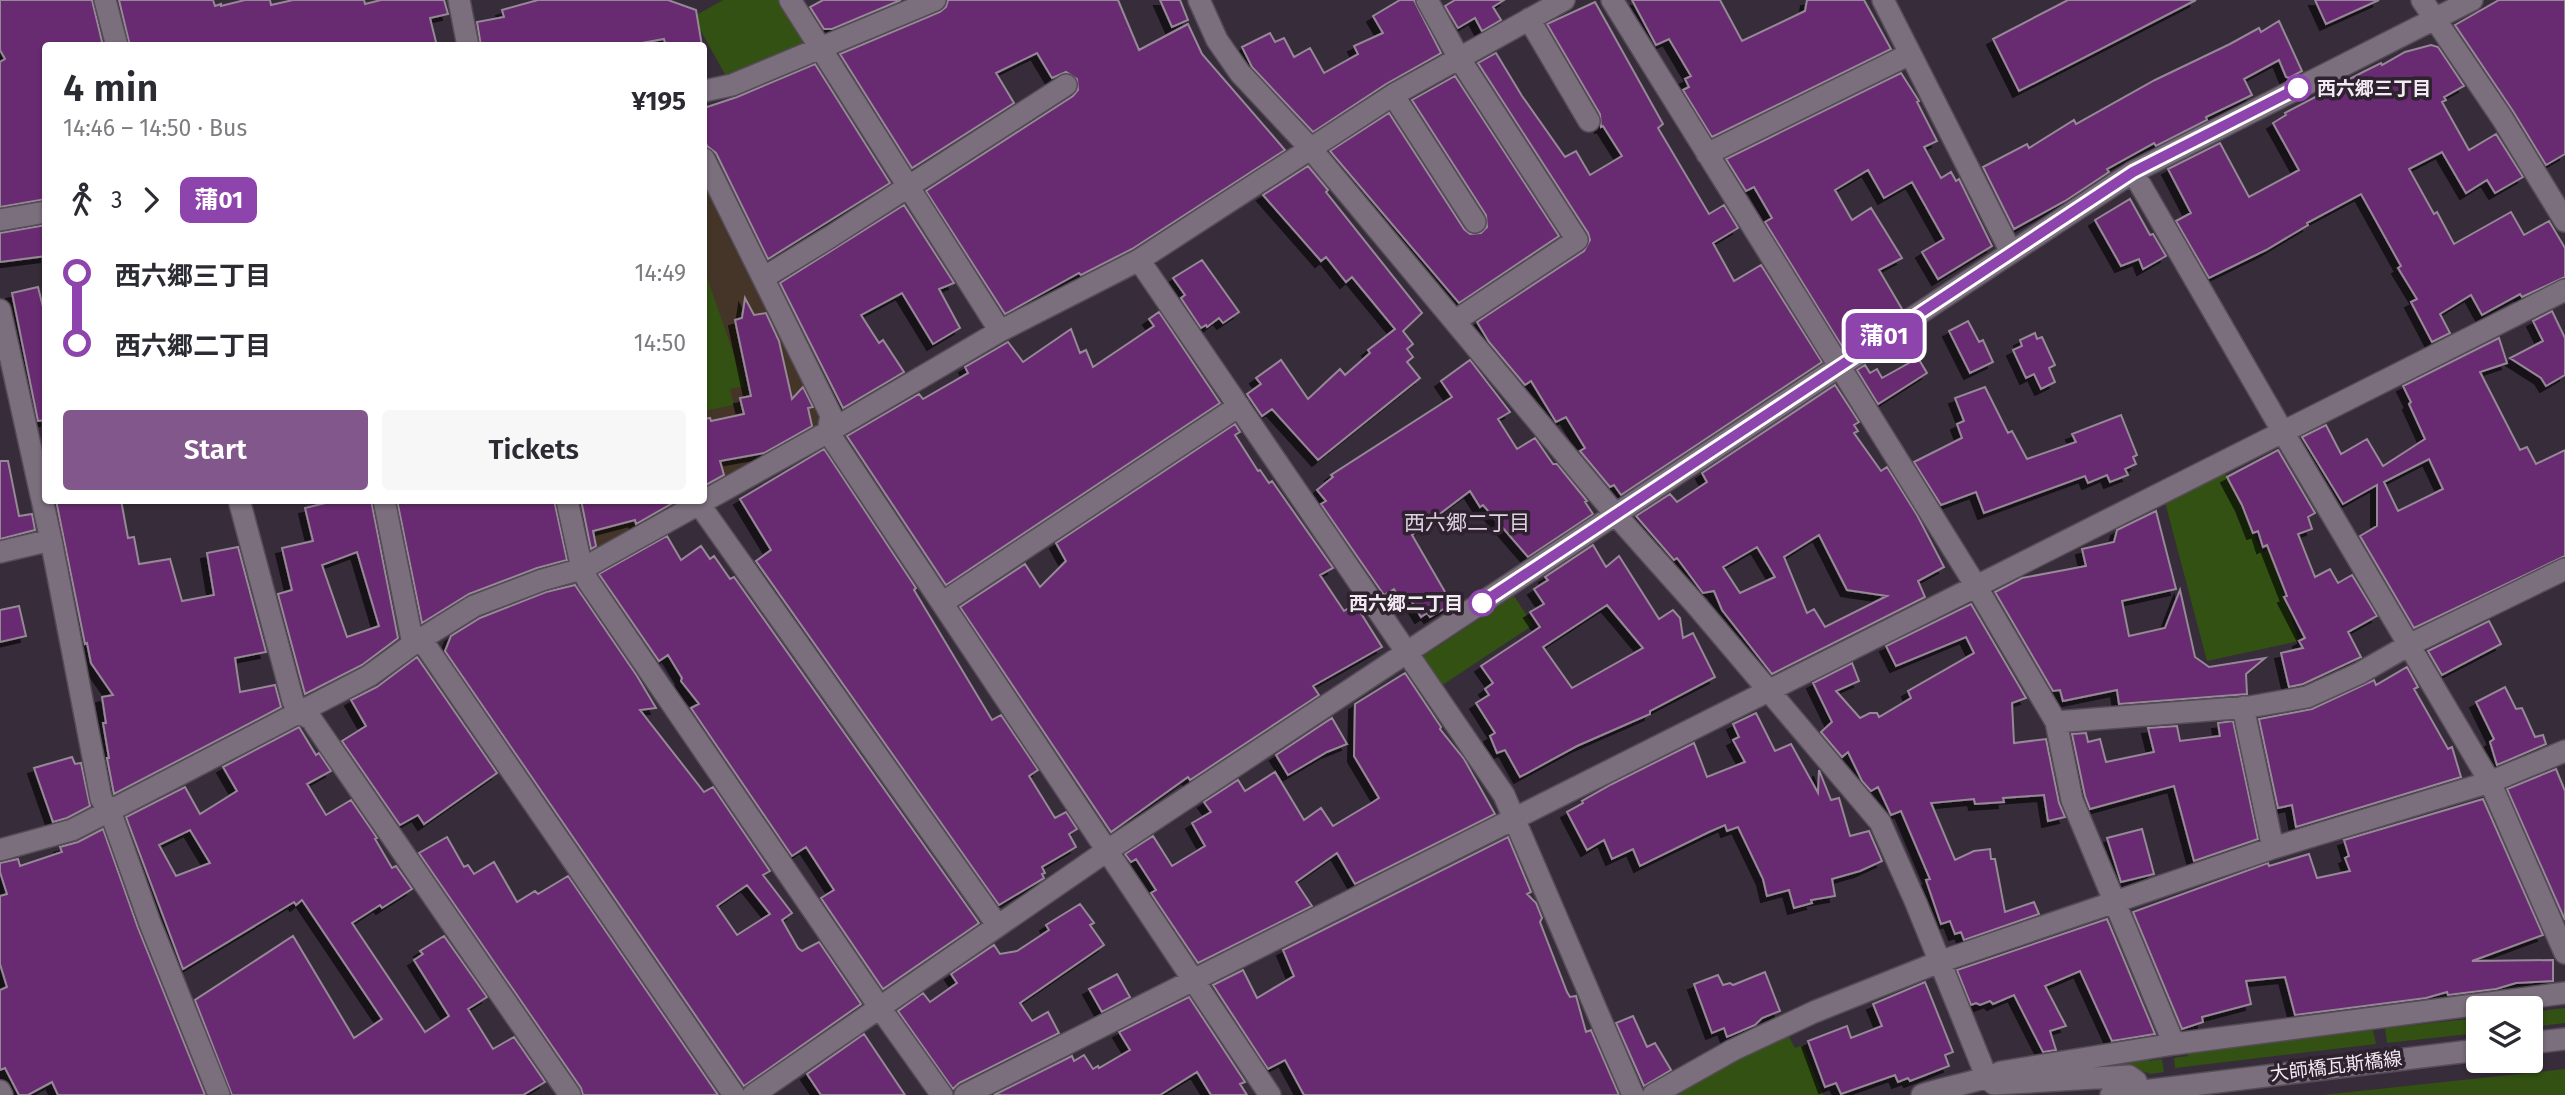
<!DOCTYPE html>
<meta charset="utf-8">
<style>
body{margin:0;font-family:"Fira Sans","Noto Sans JP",sans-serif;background:#f7f7f7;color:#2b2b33;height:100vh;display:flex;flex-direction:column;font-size:26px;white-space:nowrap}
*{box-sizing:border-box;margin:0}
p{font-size:23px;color:#7c7c81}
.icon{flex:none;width:38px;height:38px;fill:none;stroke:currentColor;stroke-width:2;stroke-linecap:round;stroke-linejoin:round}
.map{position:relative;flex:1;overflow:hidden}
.side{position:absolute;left:42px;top:42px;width:665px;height:462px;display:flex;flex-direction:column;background:#fff;border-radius:7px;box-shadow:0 2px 5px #0004}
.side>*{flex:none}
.badge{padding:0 14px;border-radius:10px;font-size:24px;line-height:46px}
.buttons{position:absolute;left:2466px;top:996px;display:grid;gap:14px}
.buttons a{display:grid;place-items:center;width:77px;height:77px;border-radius:7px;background:#fff;box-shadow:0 2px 5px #0004;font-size:35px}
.map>.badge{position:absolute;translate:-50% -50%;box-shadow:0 0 0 4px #fff}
.legs{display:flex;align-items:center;gap:10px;height:77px;padding:0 21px;font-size:23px}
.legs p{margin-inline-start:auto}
.head{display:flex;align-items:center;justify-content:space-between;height:119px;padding:0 21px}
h1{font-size:38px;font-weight:600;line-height:52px}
.action{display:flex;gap:14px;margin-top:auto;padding:14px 21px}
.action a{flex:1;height:80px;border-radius:7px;background:#82578c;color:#fff;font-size:28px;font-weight:600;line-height:80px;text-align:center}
.action a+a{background:#f7f7f7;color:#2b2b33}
ul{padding:0 21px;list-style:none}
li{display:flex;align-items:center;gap:24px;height:70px;font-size:26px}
li i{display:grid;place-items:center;width:10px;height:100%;margin:0 9px;background:currentColor}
li i::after{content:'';width:18px;height:18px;margin:-9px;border:5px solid;border-radius:50%;background:#fff}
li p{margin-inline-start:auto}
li:first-child i{background:linear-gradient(#0000 50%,currentColor 0)}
li:last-child i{background:linear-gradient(currentColor 50%,#0000 0)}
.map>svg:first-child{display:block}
.education{fill:#443528}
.green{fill:#325112}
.building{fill:#67296f;stroke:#968897;stroke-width:2;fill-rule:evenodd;filter:url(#shadow)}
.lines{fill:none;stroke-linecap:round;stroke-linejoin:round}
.minor-casing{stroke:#554c57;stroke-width:24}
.minor{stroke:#7b6e7d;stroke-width:21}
.line-1-casing{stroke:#fff;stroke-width:16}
.line-1{stroke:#8e44ad;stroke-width:10}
.stop-1-dot{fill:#fff;stroke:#8e44ad;stroke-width:3.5}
.labels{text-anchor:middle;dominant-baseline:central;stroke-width:7;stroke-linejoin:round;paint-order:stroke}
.stop-label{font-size:19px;font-weight:bold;fill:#f2eaf3;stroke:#2d222e;text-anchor:start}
.street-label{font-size:19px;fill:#f2eaf3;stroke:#2d222e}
.neighbourhood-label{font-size:21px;fill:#e0d1e1;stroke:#2d222e}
</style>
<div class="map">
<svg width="2565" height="1095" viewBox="0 0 2565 1095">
<defs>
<filter id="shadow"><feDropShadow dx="-6" dy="6" stdDeviation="0" flood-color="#0009"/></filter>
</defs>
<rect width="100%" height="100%" fill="#372c39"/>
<path class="education" d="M704,165L824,419L819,429L704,493Z
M571,501H689L591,555L582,552Z"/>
<path class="green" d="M723,0H778L804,44L726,76L693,17Z
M704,269L745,386L730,389L734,405L704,411Z
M2225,472L2262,552L2269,550L2299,641L2207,661L2165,502Z
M1514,596L1533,625L1441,686L1422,657Z
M2565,1008V1023L2531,1027V1012Z
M2478,1018V1033L2387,1043L2385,1028Z
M2373,1030L2376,1044L2175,1068L2174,1058L2188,1056V1053Z
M1787,1033L1795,1048L1803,1045L1823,1095H1669Z
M2148,1056L2149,1061L2162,1059L2164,1072L2151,1074L2139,1070L2095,1066Z
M2565,1069V1095H2322Z"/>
<path class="building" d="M0,0H92L103,46H46V199L0,207V62L5,59L0,50Z
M119,0H213L215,6L221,4V6L245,0H270L271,5L293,0H364L365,4L381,0H444L448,14L430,18L437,46H130Z
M538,0H668L696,10L702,46H666L664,39L625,46H481L477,22L504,17L502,10Z
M823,0H901L832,29H824L810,7Z
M948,0H1118L1139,50L1188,24L1202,54L1285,150L1132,249L1081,275L1079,273L1005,314L926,191L1073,96L1078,90L1077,79L1066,72L1052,78L1037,53L996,73L1014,103L912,168L840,54L940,12L946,7Z
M1160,0H1180L1188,20L1172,27Z
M1400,0H1414L1441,53L1386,84L1313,132L1252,67L1242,47L1270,33L1275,42L1284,38L1294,57L1310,48L1324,73L1358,54L1354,46L1383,33L1373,16Z
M1455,0H1504L1493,7L1501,20L1482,31L1475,18L1458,28L1445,6Z
M1632,0H1720L1742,41L1805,11L1807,0H1864L1891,49L1712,137L1683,90L1689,87L1685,79L1691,76L1669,39L1656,45Z
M2068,0H2196L2019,91L1993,39Z
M2315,0H2379L2326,24Z
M2499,0H2565V154L2546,165L2513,111L2455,25Z
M1595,2L1663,124L1658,128L1709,214L1724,205L1738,228L1713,243L1734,281L1761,265L1822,362L1621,495L1614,485L1610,487L1580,451L1585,448L1566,417L1556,422L1531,381L1525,385L1489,342L1477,322L1584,251L1590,240L1588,233L1478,63L1496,53L1522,96L1565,157L1576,151L1590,175L1622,156L1603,126L1601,127L1600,114L1547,24Z
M2279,21L2302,71L2289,78L2286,77L2279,60L2244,79L2252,95L2206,117L2207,120L2156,146L2154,143L2107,169L2109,172L2065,201L2014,229L1983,167L2027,144L2029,148L2074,120L2076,124L2155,80L2230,44L2259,28L2261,32Z
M2431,45L2438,47L2464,86L2444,97L2446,100L2442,102L2469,150L2496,134L2523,177L2495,193L2487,180L2466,193L2442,152L2409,169L2434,214L2437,212L2454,244L2511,212L2524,235L2549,221L2565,248V277L2522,297L2520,294L2482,315L2471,295L2440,314L2450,333L2432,342L2411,302L2417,299L2398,268L2401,266L2361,194L2307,223L2308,225L2266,250L2209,278L2176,221L2191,213L2168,169L2220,143L2249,197L2299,170L2273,123L2286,115L2285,113L2363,72L2381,63L2382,65L2405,52Z
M815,64L890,183L768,259L716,153L707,146L704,138V108L737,97Z
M1901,73L1919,101L1917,102L1937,141L1924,147L1941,178L1951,172L1956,181L1959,179L1992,246L1938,279L1922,252L1944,239L1912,182L1884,198L1868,170L1835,190L1852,220L1871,208L1902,258L1879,270L1902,309L1850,339L1852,342L1843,348L1765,222L1772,218L1754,187L1746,191L1726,159Z
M1455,76L1559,236L1459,303L1330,151L1389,113L1464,229L1470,234L1481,233L1487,227L1486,215L1412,100Z
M1308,166L1328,190L1326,192L1422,313L1403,331L1413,344L1407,349L1413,357L1407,362L1420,378L1318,460L1272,409L1262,416L1247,394L1261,384L1256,378L1281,360L1308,399L1340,369L1345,375L1370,353L1368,350L1395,329L1352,277L1346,282L1326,257L1321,261L1263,195Z
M2130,199L2150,235L2153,234L2166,256L2143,269L2139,259L2121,266L2095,220Z
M904,205L954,283L939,289L960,328L933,344L902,293L861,315L879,343L883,340L904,372L843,408L780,283Z
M46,225V256L0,262V233Z
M1202,260L1239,312L1223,323L1219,318L1207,327L1206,325L1201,328L1181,298L1185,295L1173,278Z
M38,287L46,319V420L38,421L12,293Z
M745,298L754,315L766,313L779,341L792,399L803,387L813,407L808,408L812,426L764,453L720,461L724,475L704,486V419L710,418L711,421L744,414L740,398L751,396L735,320L742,318Z
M2552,311L2565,338V375L2546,386L2541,378L2510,358L2543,341L2533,321Z
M1159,312L1220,403L946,585L847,436L919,394L923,399L968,373L965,367L1008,342L1023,362L1071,329L1080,353L1086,350L1093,367L1154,326L1149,319Z
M1968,321L1979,342L1983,340L1993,362L1970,373L1949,331Z
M2035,333L2037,339L2042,337L2055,365L2049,368L2055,382L2041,389L2034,374L2026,378L2013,350L2022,346L2020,340Z
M2499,338L2507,363L2480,372L2520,450L2527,447L2536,464L2565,450V556L2414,628L2360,536L2377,526V485L2343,504L2302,437L2326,425L2341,454L2367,439L2383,466L2425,439L2409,404L2411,402L2403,386ZM2429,459L2443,489L2398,511L2384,482Z
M1918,358L1927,373L1878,404L1857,370L1865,365L1870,373L1877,369L1882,378Z
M1470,360L1510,412L1498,419L1517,449L1535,438L1553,464H1557L1587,501L1585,502L1593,514L1528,557L1483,505L1480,507L1470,491L1412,535L1452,604L1430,617L1427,613L1421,617L1407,594L1400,599L1394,589L1384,595L1321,504L1326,501L1317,490L1333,477L1331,475L1452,397L1441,381Z
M1835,385L1859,422L1854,425L1858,431L1854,433L1881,471L1887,467L1917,515L1944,567L1918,581L1925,597L1772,674L1722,610L1714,591L1703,593L1677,558L1674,560L1636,516L1670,494L1677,502L1707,482L1702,473ZM1819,535L1847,590L1887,596L1825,627L1814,609L1807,613L1784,557ZM1757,547L1775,577L1740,593L1723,567Z
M1985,387L2008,433L2012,431L2027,459L2076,442L2072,434L2121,415L2137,455L2133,457L2136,464L2125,469L2128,475L2110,482L2107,475L2088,483L2085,476L1984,513L1976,492L1941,505L1914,462L1962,438L1957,424L1964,421L1955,398Z
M1235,424L1240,432L1235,435L1258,471L1260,470L1269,483L1272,481L1333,568L1320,575L1344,611L1355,604L1382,647L1313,686L1319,695L1190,780L1188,777L1111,832L960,607L1025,564L1040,587L1066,561L1056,543Z
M824,449L916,588L914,590L992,720L1001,715L1038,770L1029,776L1055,818L1066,812L1077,829L1069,834L1076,847L1042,867L1045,873L1042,874L1044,878L999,905L756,561L771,550L740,499Z
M2278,450L2315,513L2308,517L2312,529L2298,534L2315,577L2330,569L2338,583L2352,575L2377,616L2348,632L2361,657L2303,684L2289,687L2281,653L2303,648L2299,641L2305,638L2284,597L2287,596L2267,545L2263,547L2258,531L2253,533L2242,505L2227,477Z
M0,461H8L19,516L32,514L35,530L0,539Z
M56,500H121L128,538L134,537L139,564L170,559L182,601L214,595L207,553L238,547L266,652L235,658L240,692L275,685L281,707L114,794L107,758H109L103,723H106L102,697L113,695L91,663L87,643L85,644Z
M338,500H371L398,638L362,665L305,694L278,594L292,590L282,548L313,541L305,508ZM357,552L379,626L347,637L322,565Z
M397,500H554L567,560L537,568L469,594L422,623Z
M581,500H678L636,524L635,520L593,531L596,546L591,549Z
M2156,511L2176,589L2122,601L2129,636L2165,628L2180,590L2195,657L2209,667L2265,658L2246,674L2247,694L2119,704L2117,690L2063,701L2060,690L2053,691L1995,592L2022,578L2086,566L2082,549L2114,542L2117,530Z
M667,536L681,560L701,546L710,559L714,556L730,579L734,577L979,923L883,989L821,898L834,890L806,847L792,856L691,708L699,704L681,681L682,678L668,655L659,661L599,574Z
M1593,545L1606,567L1619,556L1659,619L1673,610L1680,618L1683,638L1693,633L1715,677L1650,711V714L1577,746L1520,777L1505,750L1497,753L1490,736L1495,733L1476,703L1489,695L1485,689L1493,683L1481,666L1540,627L1530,612L1544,604L1534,589L1548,580L1545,577ZM1607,605L1643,648L1572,688L1543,647Z
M575,585L637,676L656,708L640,710L704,792L713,787L770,871L763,875L792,913L782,920L798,948L802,951L819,942L861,1004L744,1086L445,651L451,636L480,618L546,592ZM747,885L770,914L737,935L717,906Z
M1971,604L2026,698L2012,703L2014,743L2046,739L2059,803L2065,817L2048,821L2044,795L2003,798L2004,802L1975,804L1974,799L1931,803L1955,860L1974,851L1990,849L1991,859H1995L2005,912L2034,902L2039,914L1964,940L1961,932L1955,934L1950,921L1941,924L1926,880L1930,879L1901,811L1891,815L1878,787L1871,791L1862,781L1848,752L1842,757L1821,732L1832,722L1813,683L1852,663L1859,681L1836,691L1860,718L1870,713H1877L1879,717L1911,698L1908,691L1974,653L1966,637L1896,666L1886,646Z
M19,606L26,636L0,642V610Z
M2489,621L2501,644L2442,675L2428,651Z
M417,657L497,773L424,824L418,815L400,825L342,741L366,726L351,700L377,687Z
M2407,667L2418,687L2414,689L2448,749L2452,747L2461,777L2296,827L2292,805L2278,808L2259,719L2312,709L2374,680L2376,685Z
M1405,673L1441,727L1440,729L1464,759L1495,814L1355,884L1337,853L1296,882L1312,906L1198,963L1151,893L1156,890L1136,859L1131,862L1125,854L1153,836L1172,866L1205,846L1192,823L1211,812L1204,802L1238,780L1245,791L1275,772L1304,820L1321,808L1333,826L1373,802L1379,798L1354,756L1355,704Z
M2505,687L2516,709L2522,708L2535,737L2543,735L2546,744L2497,765L2490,742L2494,739L2476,702Z
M1756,713L1775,751L1791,744L1818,793L1819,770L1831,800L1839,798L1850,836L1869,831L1882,861L1860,871L1832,879L1835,896L1811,900L1812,903L1794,908L1789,890L1767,896L1763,879L1738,827L1727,831L1725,825L1709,832L1640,866L1633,849L1612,859L1604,840L1587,850L1567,812L1583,803L1582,801L1612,784L1694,743L1707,777L1745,762L1733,740L1739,737L1733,724Z
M1332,718L1347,744L1327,752L1288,775L1276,755Z
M2233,721L2258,839L2194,861L2174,786L2090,809L2085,796L2072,734L2086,733L2088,742L2100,739L2106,762L2154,752L2148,728L2177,726L2180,741L2220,736L2218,723Z
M299,727L316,755L319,753L331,771L307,784L326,815L351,800L377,838L375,839L392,868L396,866L412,889L382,908L380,905L352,923L425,1032L449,1016L414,960L423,954L420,951L444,936L487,997L468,1009L493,1049L514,1037L545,1082L523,1095H232L195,1000L293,936L354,1038L382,1019L302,900L296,905L294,902L183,969L126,817L185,787L200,814L237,791L223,767ZM190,830L210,863L176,876L159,845Z
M72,757L75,764L81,763L90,806L67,818L53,822L34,768Z
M2556,769L2565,791V920L2507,789Z
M2483,799L2543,935L2472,961L2553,960V981L2516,983L2496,989L2448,995L2447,992L2426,998L2295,1015L2285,977L2246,981L2251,1004L2202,1017L2203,1022L2182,1029L2133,912L2268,863L2269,866L2309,854L2317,878L2350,871L2345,858L2349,856L2344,840Z
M103,829L138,928L205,1095H58L52,1082L28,1095H19L5,1068L0,1070V990L7,987L0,964V896L7,894L0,872V863L18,859L20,866L62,852L60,847L78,842Z
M2142,829L2154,874L2121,882L2107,838Z
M447,837L464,867L468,865L474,874L494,862L517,902L535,891L538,894L568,876L718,1095H583L581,1088L419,853Z
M1508,837L1531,892L1527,894L1536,903L1542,918L1540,922L1567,992L1570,997L1576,996L1586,1032L1591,1030L1619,1095H1304L1285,1060L1268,1069L1213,985L1243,970L1257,998L1294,976L1283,950Z
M1080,904L1094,923L1090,925L1104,945L1020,1003L1032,1021L1048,1012L1059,1033L959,1083L953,1089L898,1011L923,993L930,1002L957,983L951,974L994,945L1000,954L1017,951L1049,930L1046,925Z
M2107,919L2155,1034L2112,1041L2080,971L2045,986L2066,1026L2050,1031L2056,1050L2043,1052L2014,995L1993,1004L1990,1001L1980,1005L1976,1003L1971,1005L1957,970Z
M1765,972L1780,1011L1762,1018L1755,1025L1727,1037L1724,1028L1712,1033L1694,984L1718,975L1723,985L1730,983L1733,985Z
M1117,974L1130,997L1102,1012L1089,989Z
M1925,982L1953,1052L1945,1055L1949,1066L1910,1081L1908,1078L1898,1082L1895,1075L1841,1094L1836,1083L1825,1087L1808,1041L1847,1026L1851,1038L1882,1026L1873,1004Z
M1189,997L1245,1082L1240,1084L1247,1095H1211L1197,1072L1160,1095H994L1072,1056L1074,1061L1084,1055L1093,1069L1098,1066L1099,1068L1130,1050L1119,1032Z
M1633,1016L1647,1047L1655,1043L1671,1070L1644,1086L1616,1023Z
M864,1034L905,1095H821L807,1074Z"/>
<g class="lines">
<g class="minor-casing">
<path id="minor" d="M105,0L117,46
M459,0L468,46
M790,0L1000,331
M1199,0L1217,40L1240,73L1311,149L1616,515L1697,606L1880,822L1916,903L1987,1078L1994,1084L2129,1076L2136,1081L2139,1091
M1427,0L1459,58L1577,240L1455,321
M1612,0L1976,586L2056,722L2072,800L2174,1044
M1883,0L2011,252
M2422,0L2502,118L2565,221
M1529,19L1589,121
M704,91L732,85L935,0
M1393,95L1475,222
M1707,154L1910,54
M704,159L831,415L828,432L1270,1095
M2133,172L2283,432L2490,782L2565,953
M0,220L46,212
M1139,260L1504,795L1633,1095
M763,278L830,237L1066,85
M0,310L51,540L101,798L114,822L150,923L219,1095
M239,500L293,701L300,713L311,719L570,1095
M384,500L413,644
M567,500L582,569L588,581L880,1008L942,1095
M699,504L998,926
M0,552L51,540
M942,603L1239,406
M421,639L734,1095
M2243,707L2273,848
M2056,722L2249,707L2307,697L2360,673L2409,645L2565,569
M0,850L72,830L123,804L369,676L413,644L474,606L542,580L582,569L828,432L1000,331L1139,260L1393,95L1564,0
M2530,1043L2565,1039
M0,1091L2,1095
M753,1095L1108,850L2133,172L2472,0
M965,1095L2565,290
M1653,1095L1733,1050L1814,1012L1939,962L2273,848L2490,782L2565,751
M1922,1095C1948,1086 1976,1083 2001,1072L2174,1044L2565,993
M2111,1095L2478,1050"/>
</g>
<use href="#minor" class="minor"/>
</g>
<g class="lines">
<g class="line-1-casing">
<path id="line-1" d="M1482,603L2133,172L2298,88"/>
</g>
<use href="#line-1" class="line-1"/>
</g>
<g class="stop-1-dot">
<circle cx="2298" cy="88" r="12"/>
<circle cx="1482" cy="603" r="12"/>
</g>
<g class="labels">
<g class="stop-label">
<text x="2317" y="88">西六郷三丁目</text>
<text x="1463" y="603" text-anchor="end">西六郷二丁目</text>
</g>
<g class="street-label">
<text transform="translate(2336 1066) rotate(-7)">大師橋瓦斯橋線</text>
</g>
<g class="neighbourhood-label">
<text x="1467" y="523">西六郷二丁目</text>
</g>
</g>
</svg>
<div class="buttons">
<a><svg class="icon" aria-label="layers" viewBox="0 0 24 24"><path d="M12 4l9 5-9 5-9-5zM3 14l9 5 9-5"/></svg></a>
</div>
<b class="badge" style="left:1884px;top:336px;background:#8e44ad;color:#fff">蒲01</b>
<section class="side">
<div class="head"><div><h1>4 min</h1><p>14:46 – 14:50 · Bus</p></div><b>¥195</b></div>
<div class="legs"><svg class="icon" aria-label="walk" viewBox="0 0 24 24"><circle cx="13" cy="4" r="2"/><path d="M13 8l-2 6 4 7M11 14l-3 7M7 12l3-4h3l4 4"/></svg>3<svg class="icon" aria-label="forward" viewBox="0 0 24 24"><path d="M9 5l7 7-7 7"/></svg><b class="badge" style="background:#8e44ad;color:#fff">蒲01</b></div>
<ul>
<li><i style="color:#8e44ad"></i><b>西六郷三丁目</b><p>14:49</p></li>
<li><i style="color:#8e44ad"></i><b>西六郷二丁目</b><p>14:50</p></li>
</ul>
<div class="action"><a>Start</a><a>Tickets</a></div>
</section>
</div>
